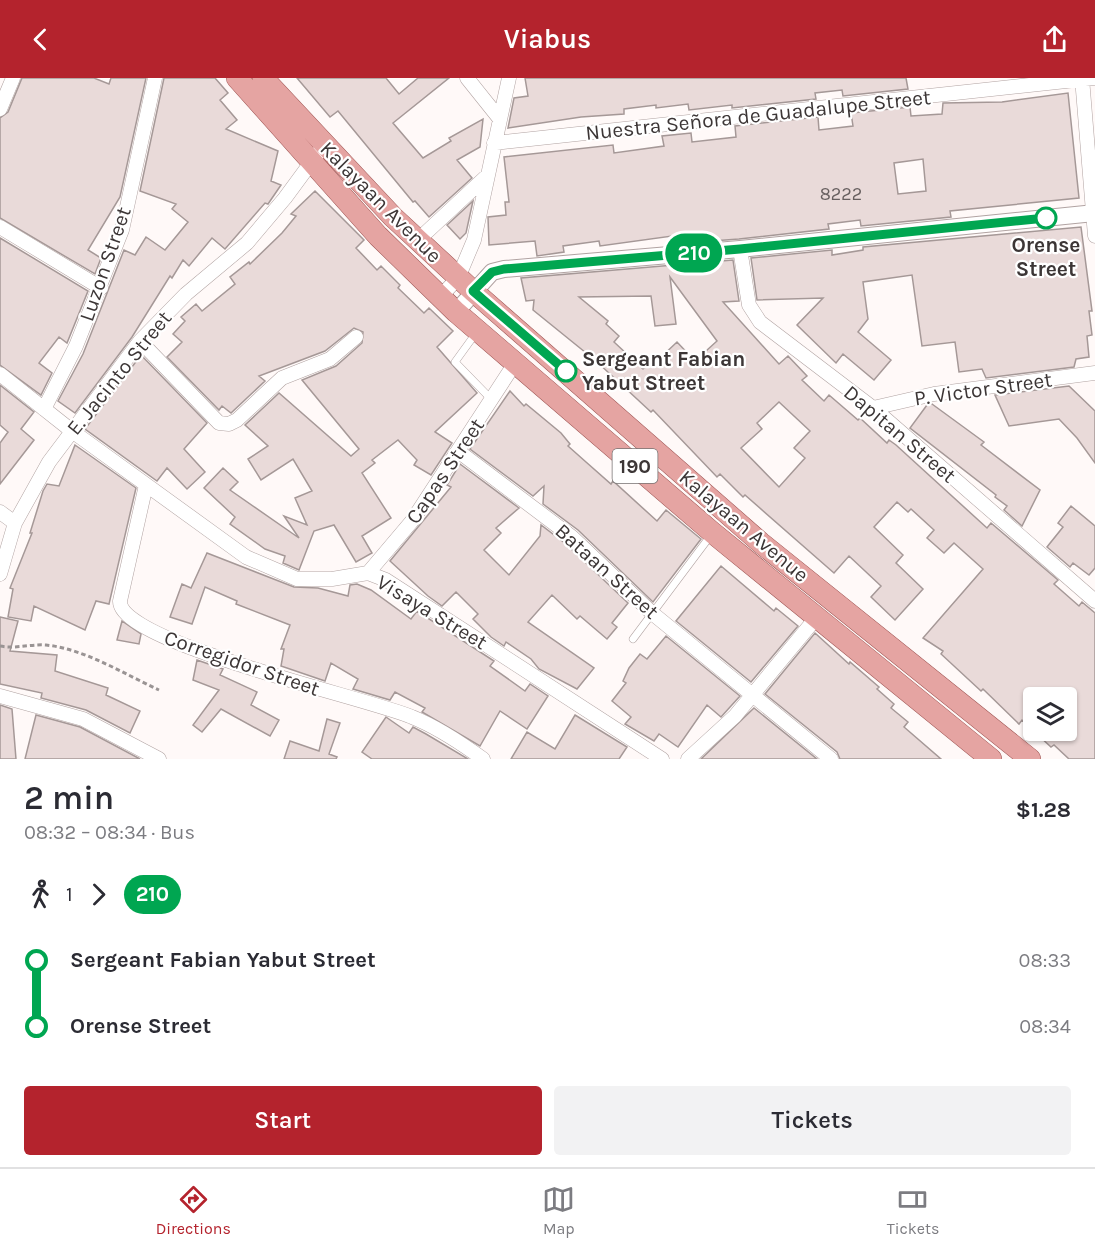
<!DOCTYPE html>
<meta charset="utf-8">
<style>
body{margin:0;font-family:Karla,sans-serif;background:#f2f2f3;color:#2b2b33;height:100vh;display:flex;flex-direction:column;font-size:22px;white-space:nowrap}
*{box-sizing:border-box;margin:0}
p{font-size:20px;color:#7c7c81}
.icon{flex:none;width:33px;height:33px;fill:none;stroke:currentColor;stroke-width:2;stroke-linecap:round;stroke-linejoin:round}
.map{position:relative;height:681px;overflow:hidden}
.details{display:flex;flex-direction:column;background:#fff;flex:1}
.details>*{flex:none}
.badge{padding:0 12px;border-radius:20px;font-size:21px;line-height:39px}
.tools{position:absolute;left:1023px;top:609px;display:grid;gap:12px}
.tools a{display:grid;place-items:center;width:54px;height:54px;border-radius:6px;background:#fff;box-shadow:0 2px 4px #0004;font-size:30px}
.map>.badge{position:absolute;translate:-50% -50%;box-shadow:0 0 0 3px #fff}
.legs{display:flex;align-items:center;gap:9px;height:66px;padding:0 24px;font-size:20px}
.legs p{margin-inline-start:auto}
.head{display:flex;align-items:center;justify-content:space-between;height:102px;padding:0 24px}
h1{font-size:33px;font-weight:600;line-height:45px}
.button{display:flex;gap:12px;margin-top:auto;padding:12px 24px}
.button a{flex:1;height:69px;border-radius:6px;background:#b4232d;color:#fff;font-size:24px;font-weight:600;line-height:69px;text-align:center}
.button a+a{background:#f2f2f3;color:#2b2b33}
ul{padding:0 24px;list-style:none}
li{display:flex;align-items:center;gap:21px;height:66px;font-size:22px}
li i{display:grid;place-items:center;width:9px;height:100%;margin:0 8px;background:currentColor}
li i::after{content:'';width:15px;height:15px;margin:-8px;border:4px solid;border-radius:50%;background:#fff}
li p{margin-inline-start:auto}
li:first-child i{background:linear-gradient(#0000 50%,currentColor 0)}
li:last-child i{background:linear-gradient(currentColor 50%,#0000 0)}
header{display:flex;justify-content:space-between;align-items:center;height:78px;padding:0 24px;background:#b4232d;color:#fff;font-size:27px;font-weight:600}
.menu{display:flex;justify-content:space-around;align-items:center;height:84px;border-top:2px solid #e1e1e2;background:#fff;font-size:16px;color:#7c7c81}
.menu a{display:grid;justify-items:center;gap:3px}
.menu .current{color:#b4232d}
.map>svg:first-child{display:block}
.building{fill:#e9dad9;stroke:#a59897;stroke-width:1.5;fill-rule:evenodd}
.lines{fill:none;stroke-linecap:round;stroke-linejoin:round}
.service-casing{stroke:#b1a3a2;stroke-width:8}
.minor-casing{stroke:#b1a3a2;stroke-width:15}
.tertiary-casing{stroke:#b1a3a2;stroke-width:18}
.primary-casing{stroke:#9e5654;stroke-width:22}
.path{stroke:#9a9494;stroke-width:3;stroke-dasharray:4.5 3;stroke-linecap:butt}
.service{stroke:#fff;stroke-width:7}
.minor{stroke:#fff;stroke-width:14}
.tertiary{stroke:#fff;stroke-width:16}
.primary{stroke:#e5a4a2;stroke-width:21}
.line-1-casing{stroke:#fff;stroke-width:14}
.line-1{stroke:#00a651;stroke-width:9}
.stop-1-dot{fill:#fff;stroke:#00a651;stroke-width:3}
.labels{text-anchor:middle;dominant-baseline:central;stroke-width:4.5;stroke-linejoin:round;paint-order:stroke}
.number-label{font-size:18px;fill:#675f5f}
.shield{fill:#fff;stroke:#767272;stroke-width:1.5}
.shield-label{font-size:20px;font-weight:bold;fill:#3c3636}
.street-label{font-size:21px;fill:#3c3636;stroke:#fff}
.stop-label{font-size:21px;font-weight:bold;fill:#3c3636;stroke:#fff}
</style>
<header><svg class="icon" aria-label="back" viewBox="0 0 24 24"><path d="M15 5l-7 7 7 7"/></svg>Viabus<svg class="icon" aria-label="share" viewBox="0 0 24 24"><path d="M12 15V3M7 8l5-5 5 5M5 13v7h14v-7"/></svg></header>
<div class="map">
<svg width="1095" height="681" viewBox="0 0 1095 681">
<rect width="100%" height="100%" fill="#fff9f8"/>
<path class="building" d="M22,0H94L109,6L111,0H146L120,119L88,172L101,180L95,196L0,140V40L8,34Z
M164,0H215L228,15L220,22L237,42L226,51L278,73L271,103L281,107L268,126L265,125L225,171L212,160L189,188L183,182L172,200L170,198L132,259L75,335L58,323L83,276L124,172L135,177L146,159L165,172L188,144L172,131L176,126L140,113Z
M297,0H386L399,16L418,0H449L393,45L423,80L451,63L449,60L483,41L480,69L457,82L472,100L429,139L415,123L413,124L338,33L330,39Z
M525,0H906L908,11L843,18L842,12L815,15L816,21L732,30V27L689,32L688,26L656,30V27L624,31V36L581,39L508,50L514,20L528,18Z
M1068,15L1079,120L950,133L951,139L861,148L860,142L828,146L829,151L739,161L698,164L673,162L672,158L600,168L599,163L563,168L564,174L537,178L535,163L489,167L488,139L506,137L505,124H509L504,79L613,67L614,75L664,68L662,58L691,55L692,64L736,59L735,48L818,39L819,52L853,48L851,35L910,29L911,38L942,36L943,25L1002,24ZM923,81L926,113L898,116L894,85Z
M315,113L364,162L356,170L377,192L381,188L400,207L398,210L424,235L429,230L453,253L437,269L477,315L435,354L452,365L431,397L414,387L417,382L398,362L372,382L375,385L362,395L391,440L362,458L372,475L356,484L334,447L314,453L299,492L283,485L285,478L265,471L230,446L235,439L204,410L223,390L238,404L230,412L299,460L284,438L307,447L295,420L312,413L293,381L261,402L248,381L268,368L245,347L279,315L351,378L359,371L302,302L336,288L362,265L363,254L354,250L325,273L259,298L265,303L231,335L222,328L219,332L167,279L182,264L173,256L185,243L181,239L196,226L202,233L235,206L230,199L249,184L250,186L282,155L296,138L291,136Z
M473,123L466,155L460,161L447,147Z
M1081,149L1092,233H1089L1092,257L1087,258L1089,279L1076,281L1074,289L986,300L982,291L959,294L955,264L922,268L912,197L863,204L868,241L858,254L891,282L874,302L843,276L836,285L797,247L823,220L757,222L751,180L832,172V177L863,172V169Z
M0,160L88,213L67,265L59,259L39,285L52,295L41,317L0,287Z
M733,182L739,223L723,224L779,286L788,278L807,298L802,302L824,323L829,317L858,342L860,340L887,365L889,362L896,367L987,450L991,445L1058,502L1054,506L1079,528L1082,524L1095,535V681H1069L1054,667L1051,669L1022,642L1019,646L983,611L981,613L941,576L943,573L923,560L983,491L954,465L944,475L927,460L934,452L911,431L908,434L897,424L874,449L903,477L896,485L923,511L895,542L871,519L881,508L849,478L834,495L745,417L743,419L720,396L717,399L653,332L651,334L596,283L533,232L534,222L526,223L521,200ZM670,199L717,263L695,283L677,264L659,281L655,277L643,291L614,264L619,258L606,246L608,243L579,219L651,218L655,248L676,246ZM779,324L810,353L794,370L805,380L779,409L741,370L762,351L757,345ZM1034,620H1066V652H1034Z
M141,277L207,345L184,371L205,394L187,411L167,390L157,403L85,351Z
M0,307L34,334L21,351L34,362L0,406V365L8,354L0,347Z
M1069,308L1095,333V385L1077,360L1059,341L1009,348L995,317Z
M510,313L524,328L526,326L561,355L570,366L568,368L586,384L611,406L613,403L657,443L666,432L701,461L653,524L578,452L543,426L544,408L533,418L470,371Z
M932,326L984,364L981,367L1040,412L1022,448L1004,432L1007,428L995,419L996,417L910,350L927,327Z
M75,367L136,410L109,526L96,523L85,552L34,528L31,543L8,539L13,511L10,510L32,455H30L43,413L47,406L59,408Z
M460,386L519,430L496,450L501,455L484,472L509,497L540,458L541,447L566,466L628,525L612,545L617,549L607,561L580,538L577,541L552,517L528,544L594,590L577,611L539,591L531,581L506,564L504,568L491,559L473,541L478,536L456,514L442,528L428,518L390,483L451,409L447,407Z
M1071,428L1095,448V490L1089,497L1073,485L1070,489L1047,469L1063,449L1058,445Z
M207,475L294,509L318,510L348,518L350,507L357,506L371,512L411,541L417,533L494,583L490,588L525,613L530,606L548,618L527,651L500,633L480,668L422,634L425,630L395,614L390,622L353,611L358,601L331,585L325,603L281,588L284,571H281L290,547L236,526L237,523L205,509L192,546L170,539L182,506L191,510Z
M721,488L774,533L776,530L798,548L751,604L676,543Z
M0,539L18,543L10,573L57,577L55,593L108,610L106,617L140,633L130,655L86,632L41,620L42,615L0,606Z
M122,543L141,556L139,566L117,562Z
M815,555L849,586L850,584L879,609L877,611L894,626L891,630L908,644L904,649L941,681H840L837,674L765,616Z
M666,558L740,618L721,639L707,627L678,669L659,656L654,663L625,646L631,639L612,623L626,605L623,603L629,590L640,576L647,581Z
M197,582L223,591L220,597L257,614L251,627L279,642L270,658L221,631L202,654L193,647L219,612L193,602Z
M0,627L12,631L16,681H0Z
M754,630L817,681H701Z
M36,637L80,649L140,681H25Z
M575,637L627,669L619,681H511L527,654L555,671Z
M386,639L409,655L413,649L426,656L468,681H372L362,674Z
M327,641L340,645L329,676L337,679L336,681H284L290,663L319,673Z"/>
<g class="lines">
<g class="service-casing">
<path id="service" d="M476,255L455,284L492,322
M633,561L711,457"/>
</g>
<g class="minor-casing">
<path id="minor" d="M467,0L499,40
M1082,0L1095,158
M0,31L13,0
M494,65L1094,0
M0,149L101,210
M418,162L488,97
M740,171L749,227L760,244L873,330L1095,523
M440,219L458,200L474,162L509,0
M140,263L219,345L229,346L237,342L282,300L330,281L356,259
M0,296L72,353L246,479L297,501H332L368,495L386,502L662,681
M873,330L934,316L1095,295
M44,331L76,268L122,152L155,0
M458,373L572,459L652,535L831,681
M146,407L120,523C118,565 371,621 412,639C437,649 461,665 483,681
M0,434L15,445
M368,495L412,443L515,285
M0,496L15,445L49,384L140,263L186,216L247,165L285,120L324,67
M0,618L83,641L159,681
M688,681L735,638L816,540"/>
</g>
<g class="tertiary-casing">
<path id="tertiary" d="M456,234L492,194L504,191L740,171L1095,135"/>
</g>
<g class="primary-casing">
<path id="primary" d="M237,0L378,158L456,234L713,455L991,681
M263,0L393,139L473,213L761,465L1030,681"/>
</g>
<path class="path" d="M0,568C16,571 30,566 46,567C85,571 124,596 159,612"/>
<use href="#service" class="service"/>
<use href="#minor" class="minor"/>
<use href="#tertiary" class="tertiary"/>
<use href="#primary" class="primary"/>
</g>
<g class="lines">
<g class="line-1-casing">
<path id="line-1" d="M566,293L473,213L492,194L504,191L740,171L1046,140"/>
</g>
<use href="#line-1" class="line-1"/>
</g>
<g class="stop-1-dot">
<circle cx="1046" cy="140" r="10"/>
<circle cx="566" cy="293" r="10"/>
</g>
<g class="labels">
<g class="number-label">
<text x="841" y="116">8222</text>
</g>
<rect class="shield" x="612.5" y="371" width="45" height="34" rx="4.5"/>
<g class="shield-label">
<text x="635" y="388">190</text>
</g>
<g class="street-label">
<text transform="translate(758 37) rotate(-6)">Nuestra Señora de Guadalupe Street</text>
<text transform="translate(381 124) rotate(45)">Kalayaan Avenue</text>
<text transform="translate(105 186) rotate(-71)">Luzon Street</text>
<text transform="translate(119 295) rotate(-51)">E. Jacinto Street</text>
<text transform="translate(983 311) rotate(-8)">P. Victor Street</text>
<text transform="translate(900 356) rotate(40)">Dapitan Street</text>
<text transform="translate(445 393) rotate(-56)">Capas Street</text>
<text transform="translate(744 448) rotate(40)">Kalayaan Avenue</text>
<text transform="translate(607 493) rotate(42)">Bataan Street</text>
<text transform="translate(432 534) rotate(31)">Visaya Street</text>
<text transform="translate(242 585) rotate(19)">Corregidor Street</text>
</g>
<g class="stop-label">
<text x="1046" y="167">Orense<tspan x="1046" dy="24">Street</tspan></text>
<text x="582" y="281" text-anchor="start">Sergeant Fabian<tspan x="582" dy="24">Yabut Street</tspan></text>
</g>
</g>
</svg>
<div class="tools">
<a><svg class="icon" aria-label="layers" viewBox="0 0 24 24"><path d="M12 4l9 5-9 5-9-5zM3 14l9 5 9-5"/></svg></a>
</div>
<b class="badge" style="left:694px;top:175px;background:#00a651;color:#fff">210</b>
</div>
<section class="details">
<div class="head"><div><h1>2 min</h1><p>08:32 – 08:34 · Bus</p></div><b>$1.28</b></div>
<div class="legs"><svg class="icon" aria-label="walk" viewBox="0 0 24 24"><circle cx="13" cy="4" r="2"/><path d="M13 8l-2 6 4 7M11 14l-3 7M7 12l3-4h3l4 4"/></svg>1<svg class="icon" aria-label="forward" viewBox="0 0 24 24"><path d="M9 5l7 7-7 7"/></svg><b class="badge" style="background:#00a651;color:#fff">210</b></div>
<ul>
<li><i style="color:#00a651"></i><b>Sergeant Fabian Yabut Street</b><p>08:33</p></li>
<li><i style="color:#00a651"></i><b>Orense Street</b><p>08:34</p></li>
</ul>
<div class="button"><a>Start</a><a>Tickets</a></div>
</section>
<nav class="menu">
<a class="current"><svg class="icon" aria-label="directions" viewBox="0 0 24 24"><path d="M12 3l9 9-9 9-9-9zM9 14v-3h6M13 9l2 2-2 2"/></svg>Directions</a>
<a><svg class="icon" aria-label="map" viewBox="0 0 24 24"><path d="M3 6l6-2 6 2 6-2v14l-6 2-6-2-6 2zM9 4v14M15 6v14"/></svg>Map</a>
<a><svg class="icon" aria-label="tickets" viewBox="0 0 24 24"><path d="M3 7h18v10H3zM15 7v10"/></svg>Tickets</a>
</nav>
